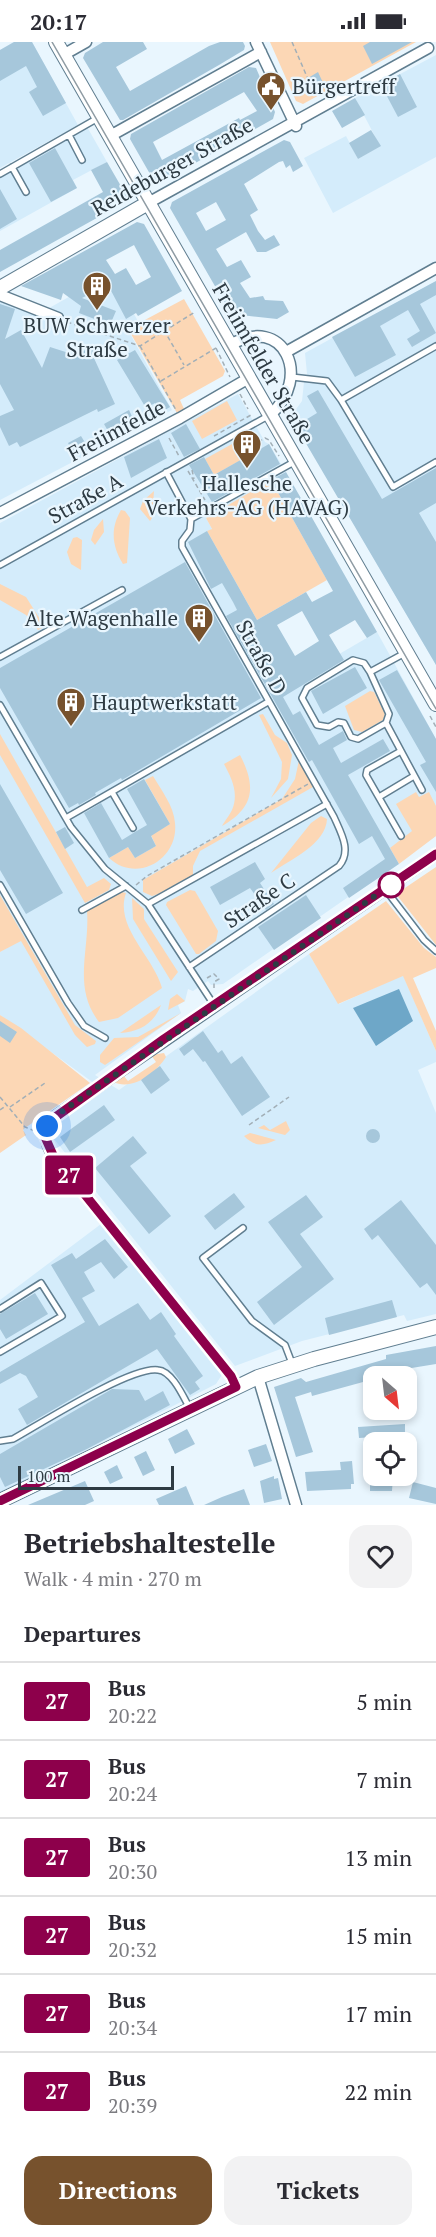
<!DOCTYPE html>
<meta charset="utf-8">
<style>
body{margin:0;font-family:"PT Serif",serif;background:#f2f2f3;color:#2b2b33;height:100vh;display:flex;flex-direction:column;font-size:22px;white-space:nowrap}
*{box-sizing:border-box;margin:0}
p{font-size:20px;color:#7c7c81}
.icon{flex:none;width:33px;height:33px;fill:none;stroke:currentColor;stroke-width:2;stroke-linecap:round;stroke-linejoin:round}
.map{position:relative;height:1463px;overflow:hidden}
.drawer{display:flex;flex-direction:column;background:#fff;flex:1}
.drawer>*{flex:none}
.badge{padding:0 12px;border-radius:4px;font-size:21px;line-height:39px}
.needle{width:39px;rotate:152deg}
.tools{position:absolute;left:363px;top:1324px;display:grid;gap:12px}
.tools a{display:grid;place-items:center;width:54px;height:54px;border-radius:12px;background:#fff;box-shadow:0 3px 9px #0003;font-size:30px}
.scale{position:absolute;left:18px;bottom:15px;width:156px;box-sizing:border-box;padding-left:6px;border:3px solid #2e3b43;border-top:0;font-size:16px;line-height:21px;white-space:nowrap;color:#2e3b43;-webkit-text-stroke:4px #e9f6fe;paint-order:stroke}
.you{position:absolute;width:30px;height:30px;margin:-15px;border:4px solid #fff;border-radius:50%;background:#1a73e8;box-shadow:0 0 0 9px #1a73e833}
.map>.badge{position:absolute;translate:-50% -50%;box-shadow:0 0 0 3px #fff}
h2{padding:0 24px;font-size:22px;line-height:54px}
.round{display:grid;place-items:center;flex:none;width:63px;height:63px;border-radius:18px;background:#f2f2f3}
.head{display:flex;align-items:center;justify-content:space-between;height:102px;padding:0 24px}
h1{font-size:28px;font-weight:800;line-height:45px}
.button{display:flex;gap:12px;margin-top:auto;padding:12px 24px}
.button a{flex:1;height:69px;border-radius:18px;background:#77522d;color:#fff;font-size:24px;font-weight:800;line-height:69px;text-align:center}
.button a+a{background:#f2f2f3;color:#2b2b33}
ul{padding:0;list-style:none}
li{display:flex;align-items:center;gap:18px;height:78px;padding:0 24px;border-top:2px solid #e1e1e2}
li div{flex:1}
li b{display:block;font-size:22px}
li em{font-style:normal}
li .badge{min-width:66px;font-weight:700;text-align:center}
.status{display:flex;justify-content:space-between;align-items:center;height:42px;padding:0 30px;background:#fff;direction:ltr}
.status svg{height:16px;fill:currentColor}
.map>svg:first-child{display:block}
.built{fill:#d4ecfb}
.green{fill:#fcd7b5}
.water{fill:#6ea7c8}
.building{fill:#a6c7db;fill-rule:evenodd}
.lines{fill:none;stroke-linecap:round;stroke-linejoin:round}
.service-casing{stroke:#607e90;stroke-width:8}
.minor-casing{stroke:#607e90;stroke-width:13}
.tertiary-casing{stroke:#607e90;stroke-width:16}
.path{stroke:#a2afb7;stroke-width:1.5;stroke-dasharray:4.5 3;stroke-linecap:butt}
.service{stroke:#fff;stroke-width:5}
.minor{stroke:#fff;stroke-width:10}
.tertiary{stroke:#fff;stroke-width:14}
.tram{stroke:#8f9ca4;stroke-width:1.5}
.line-casing{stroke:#fff;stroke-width:14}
.line{stroke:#8d004b;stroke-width:9}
.walk{stroke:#2e3b43;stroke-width:6;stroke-dasharray:0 10.8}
.stop-dot{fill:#fff;stroke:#8d004b;stroke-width:3}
.labels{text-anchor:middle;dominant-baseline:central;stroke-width:4.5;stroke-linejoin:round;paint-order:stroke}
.poi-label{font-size:21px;fill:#2e3b43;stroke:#e9f6fe;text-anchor:start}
.street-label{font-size:21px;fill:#2e3b43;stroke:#e9f6fe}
</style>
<div class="status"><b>20:17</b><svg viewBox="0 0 49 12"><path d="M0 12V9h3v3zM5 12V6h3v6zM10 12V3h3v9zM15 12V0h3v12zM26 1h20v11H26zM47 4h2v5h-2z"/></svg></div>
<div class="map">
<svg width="436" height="1463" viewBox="0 0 436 1463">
<rect width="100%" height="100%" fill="#e9f6fe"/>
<path class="built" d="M14,0H32L78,83L0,126V8Z
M436,13V115L333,171L304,116L346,94L358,117L380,104L355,56Z
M86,83L107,120L73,138L77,146L0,189V132Z
M111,231L139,281L128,288L172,368L0,458V252L44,269Z
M436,239V623L291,374L302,359L304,340L310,337L307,332L305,311Z
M238,352L265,400L269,402L286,430L206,476L212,487L208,490L257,578L273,622L317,625L377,590L436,697V794L223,942L211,943L208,939L193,949L188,947L185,959L178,963L181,971L95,1033L119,1048L309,912L339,962L403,933L436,1009V1020L418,1028L436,1071V1272L407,1279L404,1273L302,1299L235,1324L54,1097L53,1088L58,1079L102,1047L0,973V910L20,898L0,864V481Z
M101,1182L223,1331L216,1342L40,1432L0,1450V1258Z"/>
<path class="green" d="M270,0H416L303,62L296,59Z
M184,257L225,329L223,334L180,358L184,367L177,371L128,287Z
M227,359L237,378L202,397L192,379Z
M232,402L237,410L243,412L249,409L250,413L214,433L205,417Z
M271,438L327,538L257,578L207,489L212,487L206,476Z
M154,449L152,476L150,479L140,467L143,459Z
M121,468L125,469L130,476L127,521L123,522C112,504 110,487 121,468Z
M103,477L104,490L95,503L91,498L94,488Z
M77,495L82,498L81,528L71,522L67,510L73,496Z
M0,542L26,555L45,585L38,588L26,573L0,558Z
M370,649L374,650L385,672L383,678L362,690L354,688L345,664Z
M263,672L275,693L287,701L292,713L288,737L271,756L281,737L282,720L259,673Z
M0,692L87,845L104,836L111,842L109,848L85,861L0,713Z
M240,713C256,744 255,765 222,784C224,780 229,774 232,768C239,751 232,737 224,722Z
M299,718L313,745L200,809L193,824V833L158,852L152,854L143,850V838L282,757L295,737Z
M153,734C161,748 174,764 175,781C179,817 137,842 109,816L128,805L135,816L156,804L151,793L170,782L145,738Z
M416,750L419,755L429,750L436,764V794L399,822L390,806L412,789L396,762Z
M321,774L327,777C326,802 290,818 271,831L311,781Z
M436,825V903L396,852Z
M190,848L195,849L218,889L216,899L199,912H196L166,863L167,860Z
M122,850L126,851C114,885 154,915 162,946L118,976L99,980C72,945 90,908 87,869Z
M0,853L75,983L96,999L95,1002L87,1005L75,993L21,899L0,910Z
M132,856L144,867V877L178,930L171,939L133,877Z
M386,859L424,906L436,915V926L413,936L436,989V1009L403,934L338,962L309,912Z
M177,952L185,959L168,968L170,957Z
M161,963C154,981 140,990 120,991Z
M181,971L105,1023L100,1020V1013L114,996L138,995Z
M0,973L21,986L90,1041L25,1086L23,1088L26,1093L0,1111Z
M164,1011L166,1015C156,1031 133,1049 113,1040L123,1033L128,1039L156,1020L151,1013Z
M286,1079L290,1088L285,1093L258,1086L264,1083L270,1088Z
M250,1091L276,1098C263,1104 255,1105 244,1094Z"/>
<path class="water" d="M399,947L413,979L376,1004L353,966Z"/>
<path class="building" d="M14,0H32L66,61L43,74L29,50L37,45L26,24L0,39V8Z
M103,0H143L147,7L116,25L130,49L209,4L220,0H243L245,4L244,8L219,23L123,78H120L83,16L85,11Z
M370,0H412L372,22L363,4Z
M249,25L256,26L275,70L273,77L160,141L154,139L130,97L131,92ZM244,50L257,69L240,78L239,76L162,118L153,100Z
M318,30L325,45L316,50L308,36Z
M400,32L417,65L398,75L381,43Z
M355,56L365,73L342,86L332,69Z
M371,88L381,104L358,117L349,101Z
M284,98L290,100L303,124L293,130L290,123L286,126L283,119L279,120L244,142L258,168L250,173L258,189L265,198L274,193L280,203L266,210H257L246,190L216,207L227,225L241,218L251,235L240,241L250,256L263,254L265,258L283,259L289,270L277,277L231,272L170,166L172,160ZM216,160L226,178L206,189L196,171Z
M55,106L77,146L51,160L29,121Z
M107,120L129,158L0,230V208L103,150L91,128Z
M0,147L17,177L0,187Z
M137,180L144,182L182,249L138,274L136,271L126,277L108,243L82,256L116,269L110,283L79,271L81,264L63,251L61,258L21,244ZM134,203L151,235L136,243L126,226L115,232L106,218Z
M436,239V253L420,262L436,291L412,305L407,297L420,289L408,268L380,284L396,313L355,335L332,295Z
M0,262L15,267L5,297L21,288L42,326L50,305L75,313L98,302L102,309L93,314L115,362L98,370L97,367L20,405L17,400L9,404L0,385V374L14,368L0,342Z
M135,308L170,365L160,371L155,361L146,366L117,318Z
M318,348L382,457L436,426V461L419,471L436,500V623L304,398L307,397L299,382L317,371L307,354Z
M129,368L136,383L112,396L104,382Z
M186,382L200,407L184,415L171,391Z
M81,394L89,407L75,414L68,401Z
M159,397L167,416L131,436L124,415Z
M269,402L280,422L212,460L189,423L204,415L214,433Z
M286,430L377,590L367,596L355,578L329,593L344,618L283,655L293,673L300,669L319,703L343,689L347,698L333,706L341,721L383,697L390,709L348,733L399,822L349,856L343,846L385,817L372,794L359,802L312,718L309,720L226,574L237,568L233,560L222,541L211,547L188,500L207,489L257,578L306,550L312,560L333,549L271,438ZM302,569L319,599L295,614L277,583Z
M185,520L261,656L122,738L121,736L95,751L96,753L79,763L78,761L69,766L0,646V626Z
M355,625L367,646L323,672L311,649Z
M397,628L436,697V750L420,723L426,720L379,638Z
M144,737L170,782L151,794L156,804L135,816L128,805L109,816L84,771L101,761L122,798L135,790L147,783L127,747Z
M0,742L63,851L26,872L0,828Z
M65,785L74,801L65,807L56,790Z
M255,820L265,837L260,841L274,862L266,868L250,846L220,863L210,845Z
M306,853L321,876L274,908L258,885Z
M0,979L17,990L10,1001L0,994Z
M203,989L218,1011L222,1008L231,1022L242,1014L270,1055L242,1074L205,1019L203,1020L193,1007L184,1014L179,1007Z
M160,1024L170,1038L151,1052L141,1038Z
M104,1063L115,1078L70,1110L60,1095Z
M366 1094a7 7 0 1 1 14 0a7 7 0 1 1-14 0Z
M133,1094L147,1111L130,1124L171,1174L149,1192L95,1126Z
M234,1151L245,1165L215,1188L204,1174Z
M306,1153L323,1175L300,1192L334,1237L274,1283L257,1260L302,1225L268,1180Z
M401,1158L436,1203V1253L427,1241L420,1246L378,1193L372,1198L364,1187Z
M105,1197L128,1225L114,1237L101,1220L84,1230L95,1249L82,1256L99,1284L138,1261L150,1278L161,1270L176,1292L174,1294L203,1334L195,1340L200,1347L190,1353L157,1307L27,1383L18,1367L38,1355L26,1334L20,1331L0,1342V1330L85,1280L51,1223L72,1211L76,1217Z
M35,1251L48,1272L6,1297L0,1287V1272Z
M392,1258L397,1275L329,1293L325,1276Z
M436,1304V1322L387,1330V1334L374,1335V1337L312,1354L311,1350L295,1355L313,1410L296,1415L274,1345L301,1336L306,1340L386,1317V1313Z
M112,1347L139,1348L145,1359L163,1349L170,1363L87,1407L5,1445L0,1435V1412Z
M405,1382V1393L359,1396L358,1385Z
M187,1387L195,1402L175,1412L168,1397Z
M266,1402L272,1419L254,1425L248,1408Z
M146,1409L155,1428L143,1434L134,1415Z
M352,1419L354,1442H351V1447L307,1449L305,1430L341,1428L340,1420Z
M117,1423L123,1436L110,1442L104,1430Z
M274,1434V1437L278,1436L282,1457L264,1461L260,1439Z
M370,1434H393L392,1449H370Z
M85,1439L94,1459L85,1463H28Z
M413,1440L436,1446V1462L409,1456Z
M186,1444L194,1463H159L156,1457Z
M244,1447L250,1463H204L222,1455Z"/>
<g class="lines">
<g class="service-casing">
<path id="service" d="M69,93L82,118
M12,125L26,150
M0,132L98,76
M436,304L341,358L393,445L436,420
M292,335L327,339L341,358
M166,430L191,477L190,488L182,499V505L334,775C341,791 352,809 339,824L189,925
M191,477L294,420
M0,523L268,374
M0,615L122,548
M370,630L389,672L386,681L358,697L351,695L344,681L338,680L329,685L317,683L302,656L307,646L353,618L364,621L370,630L405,611
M0,663L71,785L105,827L148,862L214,963
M386,681L422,748
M112,750L133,786
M379,755L414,734
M66,776L268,660
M401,794L366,733L367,728L401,709
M0,843L68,961L84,984L105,996
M385,847L424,898L436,909
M148,862L327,762
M82,868L126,844
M243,1186L203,1216L252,1279L285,1303L293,1324
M0,1267L41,1241L62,1274L0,1310
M0,1399L13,1397C40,1382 131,1324 158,1328C172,1329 183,1354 189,1365"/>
</g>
<g class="minor-casing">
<path id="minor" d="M256,0L296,84
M63,13L86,0
M110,94L261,10
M148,161L428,6
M0,253L58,276
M230,303C284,271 313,336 270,373
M286,310L436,226
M0,471L180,376L249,336
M258,1335L296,1463
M236,1345L231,1334L53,1113C44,1099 43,1088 54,1075L436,812"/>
</g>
<g class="tertiary-casing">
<path id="tertiary" d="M56,0L436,662
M0,246L148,161
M0,1459L258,1335L314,1317L436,1285"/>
</g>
<path class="path" d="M292,0L311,44
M67,280L140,304L195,270
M164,288L184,323
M140,304L176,368
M216,306L230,335
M161,339L216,306
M240,352L248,367
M214,394L251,373
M169,396L179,414
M235,400L242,409L265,396L269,398L279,414
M249,405L252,411
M192,428L194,437
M188,429L205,458
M430,674L436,685
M136,843L147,834L308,742
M207,936L214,932L219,937L214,940V947
M0,1055L25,1085L35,1089
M10,1065L45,1041
M0,1068L7,1063
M249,1083L289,1055"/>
<use href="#service" class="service"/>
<use href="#minor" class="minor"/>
<use href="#tertiary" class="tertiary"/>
<path class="tram" d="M52,0L436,667"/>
</g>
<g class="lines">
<g class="line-casing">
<path id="line" d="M0,1459L236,1345L231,1334L53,1113L45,1095L50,1079L164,997L436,812"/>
</g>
<use href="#line" class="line"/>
<path class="walk" d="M47,1084L54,1075L391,843"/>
</g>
<defs>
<g id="civic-pin" transform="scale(1.5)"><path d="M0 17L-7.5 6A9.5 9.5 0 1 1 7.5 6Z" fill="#77522d" stroke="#e9f6fe"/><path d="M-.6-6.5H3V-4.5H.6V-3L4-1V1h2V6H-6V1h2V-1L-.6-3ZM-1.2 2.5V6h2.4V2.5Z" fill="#fff"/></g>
<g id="building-pin" transform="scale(1.5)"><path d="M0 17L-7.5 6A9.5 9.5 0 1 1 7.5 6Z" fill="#77522d" stroke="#e9f6fe"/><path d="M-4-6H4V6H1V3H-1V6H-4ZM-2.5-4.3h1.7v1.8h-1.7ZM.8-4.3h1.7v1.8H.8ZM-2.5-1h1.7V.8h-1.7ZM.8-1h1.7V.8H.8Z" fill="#fff"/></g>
</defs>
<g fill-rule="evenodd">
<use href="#civic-pin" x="271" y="44"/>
<use href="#building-pin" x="97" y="244"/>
<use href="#building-pin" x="247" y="402"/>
<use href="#building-pin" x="199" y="576"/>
<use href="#building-pin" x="71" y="660"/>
</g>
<circle class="stop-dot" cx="391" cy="843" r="12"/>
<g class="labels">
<g class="poi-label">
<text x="292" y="44">Bürgertreff</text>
<text x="97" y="283" text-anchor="middle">BUW Schwerzer<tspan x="97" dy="24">Straße</tspan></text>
<text x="247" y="441" text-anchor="middle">Hallesche<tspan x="247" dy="24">Verkehrs-AG (HAVAG)</tspan></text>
<text x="178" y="576" text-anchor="end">Alte Wagenhalle</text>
<text x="92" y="660">Hauptwerkstatt</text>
</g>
<g class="street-label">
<text transform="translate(172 124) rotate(-29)">Reideburger Straße</text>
<text transform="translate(264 321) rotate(60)">Freiimfelder Straße</text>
<text transform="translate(116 388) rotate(-28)">Freiimfelde</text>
<text transform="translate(85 456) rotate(-29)">Straße A</text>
<text transform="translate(262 615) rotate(61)">Straße D</text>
<text transform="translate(259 858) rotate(-34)">Straße C</text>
</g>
</g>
</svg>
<div class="tools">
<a><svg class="needle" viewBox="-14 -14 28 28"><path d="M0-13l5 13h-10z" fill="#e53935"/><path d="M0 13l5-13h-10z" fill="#7c7c81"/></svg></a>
<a><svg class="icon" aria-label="locate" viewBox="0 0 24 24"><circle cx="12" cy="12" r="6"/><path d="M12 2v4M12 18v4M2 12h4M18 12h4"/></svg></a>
</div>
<div class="scale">100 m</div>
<div class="you" style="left:47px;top:1084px"></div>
<b class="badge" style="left:69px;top:1133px;background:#8d004b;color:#fff">27</b>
</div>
<section class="drawer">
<div class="head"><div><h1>Betriebshaltestelle</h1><p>Walk · 4 min · 270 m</p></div><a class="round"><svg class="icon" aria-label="heart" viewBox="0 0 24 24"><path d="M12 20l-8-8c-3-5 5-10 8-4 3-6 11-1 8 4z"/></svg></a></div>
<h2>Departures</h2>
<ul>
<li><span class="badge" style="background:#8d004b;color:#fff">27</span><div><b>Bus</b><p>20:22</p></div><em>5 min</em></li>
<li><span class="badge" style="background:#8d004b;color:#fff">27</span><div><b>Bus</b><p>20:24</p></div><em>7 min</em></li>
<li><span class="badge" style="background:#8d004b;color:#fff">27</span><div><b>Bus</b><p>20:30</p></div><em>13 min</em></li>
<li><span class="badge" style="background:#8d004b;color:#fff">27</span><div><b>Bus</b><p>20:32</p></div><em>15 min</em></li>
<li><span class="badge" style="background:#8d004b;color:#fff">27</span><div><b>Bus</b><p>20:34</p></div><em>17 min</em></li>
<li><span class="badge" style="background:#8d004b;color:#fff">27</span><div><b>Bus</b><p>20:39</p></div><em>22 min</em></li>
</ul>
<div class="button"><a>Directions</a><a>Tickets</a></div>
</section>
